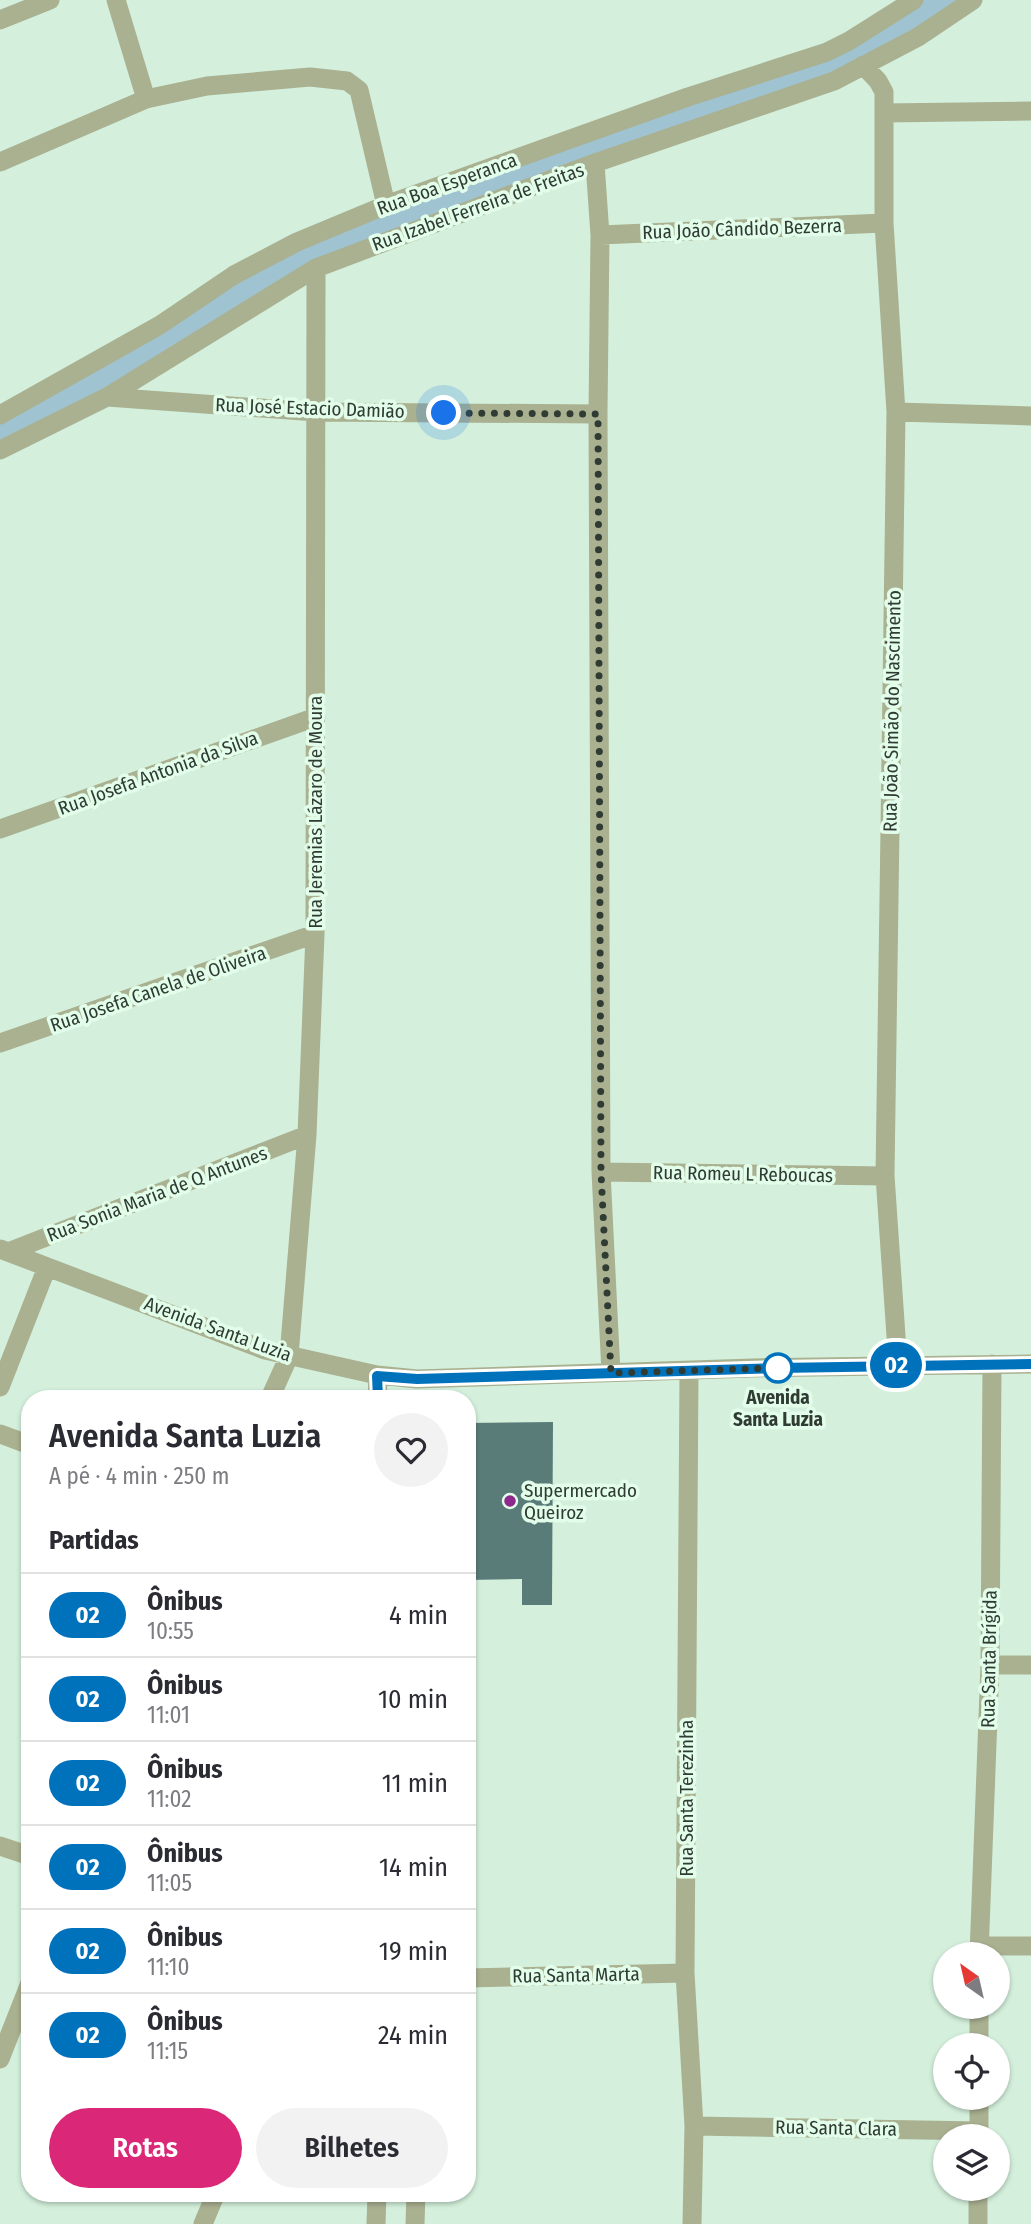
<!DOCTYPE html>
<html lang="pt">
<meta charset="utf-8">
<style>
body{margin:0;font-family:"Fira Sans Condensed",sans-serif;background:#f2f2f3;color:#2b2b33;height:100vh;display:flex;flex-direction:column;font-size:26px;white-space:nowrap}
*{box-sizing:border-box;margin:0}
p{font-size:23px;color:#7c7c81}
.icon{flex:none;width:38px;height:38px;fill:none;stroke:currentColor;stroke-width:2;stroke-linecap:round;stroke-linejoin:round}
.map{position:relative;flex:1;overflow:hidden}
.sheet{position:absolute;left:21px;top:1390px;width:455px;height:812px;display:flex;flex-direction:column;background:#fff;border-radius:28px;box-shadow:0 2px 5px #0004}
.sheet>*{flex:none}
.badge{padding:0 14px;border-radius:23px;font-size:24px;line-height:46px}
.needle{width:46px;rotate:326deg}
.fabs{position:absolute;left:933px;top:1942px;display:grid;gap:14px}
.fabs a{display:grid;place-items:center;width:77px;height:77px;border-radius:50%;background:#fff;box-shadow:0 2px 5px #0004;font-size:35px}
.you{position:absolute;width:35px;height:35px;margin:-18px;border:5px solid #fff;border-radius:50%;background:#1a73e8;box-shadow:0 0 0 10px #1a73e833}
.map>.badge{position:absolute;translate:-50% -50%;box-shadow:0 0 0 4px #fff}
h2{padding:0 28px;font-size:26px;line-height:63px}
.round{display:grid;place-items:center;flex:none;width:74px;height:74px;border-radius:37px;background:#f2f2f3}
.headline{display:flex;align-items:center;justify-content:space-between;height:119px;padding:0 28px}
h1{font-size:33px;font-weight:600;line-height:52px}
.action{display:flex;gap:14px;margin-top:auto;padding:14px 28px}
.action a{flex:1;height:80px;border-radius:42px;background:#db2777;color:#fff;font-size:28px;font-weight:600;line-height:80px;text-align:center}
.action a+a{background:#f2f2f3;color:#2b2b33}
ul{padding:0;list-style:none}
li{display:flex;align-items:center;gap:21px;height:84px;padding:0 28px;border-top:2px solid #e1e1e2}
li div{flex:1}
li b{display:block;font-size:26px}
li em{font-style:normal}
li .badge{min-width:77px;font-weight:700;text-align:center}
.map>svg:first-child{display:block}
.lines{fill:none;stroke-linecap:round;stroke-linejoin:round}
.canal{stroke:#a0c3d1;stroke-width:35}
.building{fill:#5a7c79}
.minor{stroke:#a9b191;stroke-width:19}
.line-casing{stroke:#fff;stroke-width:16}
.line{stroke:#0072bc;stroke-width:10}
.walk{stroke:#303b33;stroke-width:7;stroke-dasharray:0 12.6}
.stop-dot{fill:#fff;stroke:#0072bc;stroke-width:3.5}
.poi-dot{fill:#8f288d;stroke:#e2fde9;stroke-width:2.5}
.labels{text-anchor:middle;dominant-baseline:central;stroke-width:7;stroke-linejoin:round;paint-order:stroke}
.street-label{font-size:19px;fill:#303b33;stroke:#e2fde9}
.stop-label{font-size:19px;font-weight:bold;fill:#303b33;stroke:#e2fde9}
.poi-label{font-size:19px;fill:#303b33;stroke:#e2fde9;text-anchor:start}
</style>
<div class="map">
<svg width="1031" height="2224" viewBox="0 0 1031 2224">
<rect width="100%" height="100%" fill="#d4f0dc"/>
<g class="lines">
<path class="canal" d="M0,435L43,414L292,265L592,152L834,68L880,41L943,0"/>
</g>
<path class="building" d="M553,1422L552,1605H522V1579L467,1580V1423Z"/>
<g class="lines">
<path class="minor" d="M116,0L146,99
M0,20L50,0
M863,65L878,81L884,92V223L896,412L885,1176L898,1365
M884,113L1031,111
M0,162L146,99L207,86L310,77L347,81L359,90L386,205
M595,163L600,235L598,414L601,1172L611,1373
M600,235L884,223
M107,397L316,412L598,414
M896,412L1031,416
M0,415L160,325L234,275L297,242L386,205L688,97L827,52L849,41L914,0
M0,450L107,397L316,268L595,163L834,81L918,37L973,0
M0,829L316,717
M0,1043L315,934
M601,1172L885,1176
M0,1249L265,1350L377,1375L417,1379L753,1368L1031,1364
M8,1252L307,1135
M689,1372L685,1973L694,2126L692,2224
M377,1375L378,1398
M0,1387L47,1267
M270,1398L289,1356L307,1135L315,934L316,268
M0,1434L30,1445
M990,1665H1031
M0,1846L30,1856
M979,1946H1031
M979,1955L990,1665L992,1364
M467,1978L685,1973
M979,2046V2007
M0,2059L30,1983
M694,2126L979,2131
M979,2137V2098
M203,2224L216,2193
M376,2224L377,2193
M415,2224L416,2193
M978,2224V2189"/>
</g>
<g class="lines">
<g class="line-casing">
<path id="line" d="M378,1398L377,1376L417,1379L778,1368L1031,1364"/>
</g>
<use href="#line" class="line"/>
<path class="walk" d="M444,413L598,414L601,1172L611,1373L778,1368"/>
</g>
<circle class="stop-dot" cx="778" cy="1368" r="14"/>
<circle class="poi-dot" cx="510" cy="1501" r="7"/>
<g class="labels">
<g class="street-label">
<text transform="translate(447 184) rotate(-20)">Rua Boa Esperanca</text>
<text transform="translate(478 207) rotate(-20)">Rua Izabel Ferreira de Freitas</text>
<text transform="translate(742 229) rotate(-2)">Rua João Cândido Bezerra</text>
<text transform="translate(310 408) rotate(2)">Rua José Estacio Damião</text>
<text transform="translate(892 711) rotate(-89)">Rua João Simão do Nascimento</text>
<text transform="translate(158 773) rotate(-20)">Rua Josefa Antonia da Silva</text>
<text transform="translate(315 812) rotate(-90)">Rua Jeremias Lázaro de Moura</text>
<text transform="translate(158 989) rotate(-19)">Rua Josefa Canela de Oliveira</text>
<text transform="translate(743 1174) rotate(1)">Rua Romeu L Reboucas</text>
<text transform="translate(157 1194) rotate(-21)">Rua Sonia Maria de Q Antunes</text>
<text transform="translate(218 1329) rotate(20)">Avenida Santa Luzia</text>
<text transform="translate(989 1659) rotate(-89)">Rua Santa Brígida</text>
<text transform="translate(686 1798) rotate(-90)">Rua Santa Terezinha</text>
<text transform="translate(576 1975) rotate(-1)">Rua Santa Marta</text>
<text transform="translate(836 2128) rotate(1)">Rua Santa Clara</text>
</g>
<g class="stop-label">
<text x="778" y="1397">Avenida<tspan x="778" dy="22">Santa Luzia</tspan></text>
</g>
<g class="poi-label">
<text x="524" y="1490">Supermercado<tspan x="524" dy="22">Queiroz</tspan></text>
</g>
</g>
</svg>
<div class="fabs">
<a><svg class="needle" viewBox="-14 -14 28 28"><path d="M0-13l5 13h-10z" fill="#e53935"/><path d="M0 13l5-13h-10z" fill="#7c7c81"/></svg></a>
<a><svg class="icon" aria-label="locate" viewBox="0 0 24 24"><circle cx="12" cy="12" r="6"/><path d="M12 2v4M12 18v4M2 12h4M18 12h4"/></svg></a>
<a><svg class="icon" aria-label="layers" viewBox="0 0 24 24"><path d="M12 4l9 5-9 5-9-5zM3 14l9 5 9-5"/></svg></a>
</div>
<div class="you" style="left:444px;top:413px"></div>
<b class="badge" style="left:896px;top:1365px;background:#0072bc;color:#fff">02</b>
<section class="sheet">
<div class="headline"><div><h1>Avenida Santa Luzia</h1><p>A pé · 4 min · 250 m</p></div><a class="round"><svg class="icon" aria-label="heart" viewBox="0 0 24 24"><path d="M12 20l-8-8c-3-5 5-10 8-4 3-6 11-1 8 4z"/></svg></a></div>
<h2>Partidas</h2>
<ul>
<li><span class="badge" style="background:#0072bc;color:#fff">02</span><div><b>Ônibus</b><p>10:55</p></div><em>4 min</em></li>
<li><span class="badge" style="background:#0072bc;color:#fff">02</span><div><b>Ônibus</b><p>11:01</p></div><em>10 min</em></li>
<li><span class="badge" style="background:#0072bc;color:#fff">02</span><div><b>Ônibus</b><p>11:02</p></div><em>11 min</em></li>
<li><span class="badge" style="background:#0072bc;color:#fff">02</span><div><b>Ônibus</b><p>11:05</p></div><em>14 min</em></li>
<li><span class="badge" style="background:#0072bc;color:#fff">02</span><div><b>Ônibus</b><p>11:10</p></div><em>19 min</em></li>
<li><span class="badge" style="background:#0072bc;color:#fff">02</span><div><b>Ônibus</b><p>11:15</p></div><em>24 min</em></li>
</ul>
<div class="action"><a>Rotas</a><a>Bilhetes</a></div>
</section>
</div>
